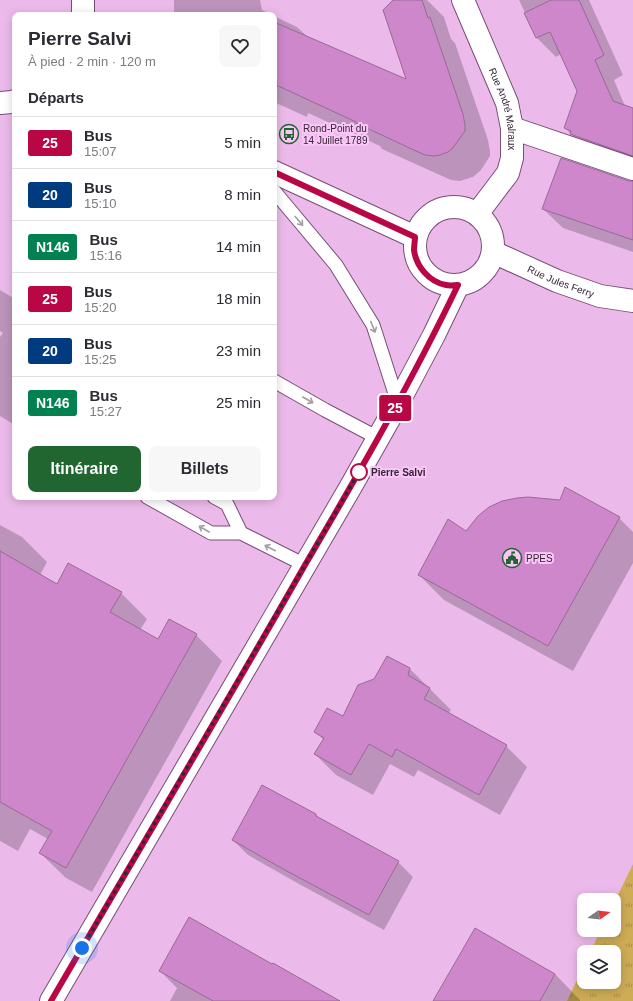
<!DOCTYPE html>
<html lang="fr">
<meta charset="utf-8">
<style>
body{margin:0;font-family:Helvetica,sans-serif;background:#f7f7f7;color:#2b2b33;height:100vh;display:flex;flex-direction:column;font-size:15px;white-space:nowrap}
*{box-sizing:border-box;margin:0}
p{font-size:13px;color:#7c7c81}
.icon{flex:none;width:22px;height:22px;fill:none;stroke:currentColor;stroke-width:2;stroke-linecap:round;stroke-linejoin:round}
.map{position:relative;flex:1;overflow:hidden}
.details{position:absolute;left:12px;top:12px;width:265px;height:488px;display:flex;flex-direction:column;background:#fff;border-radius:8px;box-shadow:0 2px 10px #0003}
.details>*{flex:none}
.badge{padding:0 8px;border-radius:3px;font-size:14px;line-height:26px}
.needle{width:26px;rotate:76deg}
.controls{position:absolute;left:577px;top:893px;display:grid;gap:8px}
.controls a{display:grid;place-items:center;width:44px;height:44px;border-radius:8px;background:#fff;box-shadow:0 2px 10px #0003;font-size:20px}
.you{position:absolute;width:20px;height:20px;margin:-10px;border:3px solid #fff;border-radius:50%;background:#1a73e8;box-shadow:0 0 0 6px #1a73e833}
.map>.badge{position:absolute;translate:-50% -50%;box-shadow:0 0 0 2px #fff}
h2{padding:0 16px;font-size:15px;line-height:36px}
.round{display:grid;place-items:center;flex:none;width:42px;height:42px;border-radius:8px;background:#f7f7f7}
.overview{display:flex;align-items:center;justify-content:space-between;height:68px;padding:0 16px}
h1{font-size:19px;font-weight:600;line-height:30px}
.button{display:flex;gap:8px;margin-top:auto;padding:8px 16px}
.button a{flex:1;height:46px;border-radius:8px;background:#216531;color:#fff;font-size:16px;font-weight:600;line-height:46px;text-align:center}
.button a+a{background:#f7f7f7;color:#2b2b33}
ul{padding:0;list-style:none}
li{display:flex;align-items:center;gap:12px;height:52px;padding:0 16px;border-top:1px solid #e1e1e2}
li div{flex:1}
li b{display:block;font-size:15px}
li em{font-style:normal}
li .badge{min-width:44px;font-weight:700;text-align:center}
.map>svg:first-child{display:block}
.grass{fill:url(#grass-tufts)}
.shadow{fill:#0003}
.building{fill:#cd87ca;stroke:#986a96}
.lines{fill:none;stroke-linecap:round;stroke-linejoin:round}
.lane-casing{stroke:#794d77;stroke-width:15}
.street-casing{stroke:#794d77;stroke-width:24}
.secondary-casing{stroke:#794d77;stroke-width:24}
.lane{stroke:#fff;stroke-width:13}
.street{stroke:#fff;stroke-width:22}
.secondary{stroke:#fff;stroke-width:22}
.oneway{stroke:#a59ca5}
.line-casing{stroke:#fff;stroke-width:9}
.line{stroke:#b90745;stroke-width:6}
.walk{stroke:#372436;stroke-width:4;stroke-dasharray:0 7.2}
.stop-dot{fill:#fff;stroke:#b90745;stroke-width:2}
.labels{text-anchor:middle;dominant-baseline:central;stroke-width:4;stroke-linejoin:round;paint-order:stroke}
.street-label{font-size:10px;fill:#372436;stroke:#fac7f7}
.poi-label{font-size:10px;fill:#372436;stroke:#fac7f7;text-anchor:start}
.stop-label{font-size:10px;font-weight:bold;fill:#372436;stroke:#fac7f7;text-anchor:start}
</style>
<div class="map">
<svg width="633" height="1001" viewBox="0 0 633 1001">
<defs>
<pattern id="grass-tufts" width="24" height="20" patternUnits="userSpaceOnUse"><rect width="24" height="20" fill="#ceac56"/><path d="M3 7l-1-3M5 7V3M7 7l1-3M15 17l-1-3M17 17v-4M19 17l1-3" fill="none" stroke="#a88c48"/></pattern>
</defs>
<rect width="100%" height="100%" fill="#ecbaea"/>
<path class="grass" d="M633,864V1001H567L584,965V982H614V952H590L601,930H614V903Z"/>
<path class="shadow" d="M174,0H260L262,10L273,15H174Z
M395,0H427L444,17L451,39L455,43L488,140L490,151V156L481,170L473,177L460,181L451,180L382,149L380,146L308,113L307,117L274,102V16L297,27L308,37L407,80Z
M519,0H589L623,75L614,80L625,106L633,109V168L590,153L565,128L578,91L561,54L556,57L537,38Z
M629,182H633V252L563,228L543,209Z
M0,290L15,299V425L0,416V337L3,333L0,331Z
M619,518L633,532V563L573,671L444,600L419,575L466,532Z
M0,525L22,537L47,562L40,575L57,585L121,593L147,619L140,630L158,640L170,620L196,635L222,661L92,892L66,878L40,853L48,839L30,829L18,851L0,841Z
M410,669L451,710L448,714L506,746L527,767L500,815L418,770L414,777L390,764L373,795L336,775L315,754L324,740L315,732L343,717Z
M316,815L320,819L398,862L413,877L384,930L299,884L248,855L233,840Z
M160,971L338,1001H170L177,988Z
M555,974L580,1000V1001H434Z"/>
<path class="building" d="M393,0H422L428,18L430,17L463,114L465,125V131L452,149L448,152L440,155L434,156L425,155L416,151L356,123V122L274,84V22L406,79L383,10Z
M551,0H579L604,55L595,60L613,101L633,108V156L570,134L571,131L564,128L577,91L550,32L536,38L524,13Z
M561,158L629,181H633V240L542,209Z
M565,487L620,517L548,646L418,575L448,519L466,531L478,516L489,507L502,501L517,498L528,497L560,500Z
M0,551L57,584L68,563L122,592L110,612L158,639L169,619L197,634L66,868L39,853L52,831L0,802Z
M387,656L410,668L408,675L430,688L424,699L507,745L479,795L396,749L392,757L369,744L351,775L314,754L324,738L314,732L327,708L343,716L358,685L374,679Z
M262,785L316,814V816L399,861L369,915L283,869L232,840Z
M189,917L272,964L273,963L340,1001H213L159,971Z
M475,928L555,974L540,1001H433Z"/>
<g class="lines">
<g class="lane-casing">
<path id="lane" d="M274,191L336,265L373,325L398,403
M274,381L325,410L378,438
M147,497L211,533H241
M214,497L227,504L241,533L305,565"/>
</g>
<g class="street-casing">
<g id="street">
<path id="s1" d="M463,0L507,103L512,128V158L508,173L477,214"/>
<path d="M512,128L633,169"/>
<path d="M274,172L415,237"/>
<circle cx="454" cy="246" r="39"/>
<path id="s2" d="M493,252L557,281L600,296L633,301"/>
<path d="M51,1001L350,488L398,403L434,335L458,285"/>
</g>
</g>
<g class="secondary-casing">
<path id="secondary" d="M83,0V15
M0,103L12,102L15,101"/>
</g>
<use href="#lane" class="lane"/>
<use href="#street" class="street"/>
<use href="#secondary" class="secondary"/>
</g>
<defs><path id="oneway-shaft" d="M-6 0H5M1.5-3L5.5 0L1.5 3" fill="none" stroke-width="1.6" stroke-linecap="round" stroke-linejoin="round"/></defs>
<g class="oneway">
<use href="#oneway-shaft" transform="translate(299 221) rotate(50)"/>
<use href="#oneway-shaft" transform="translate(373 327) rotate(68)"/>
<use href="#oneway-shaft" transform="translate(308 400) rotate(30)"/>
<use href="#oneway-shaft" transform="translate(204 529) rotate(-150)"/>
<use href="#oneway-shaft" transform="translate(270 548) rotate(-153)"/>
</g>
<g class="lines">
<g class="line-casing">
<path id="line" d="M51,1001C136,855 222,711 305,565C359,473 412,381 458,285C454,285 450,286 446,285C429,282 416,266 414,250C414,246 415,241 415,237L274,172"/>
</g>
<use href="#line" class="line"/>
<path class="walk" d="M82,948L359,472"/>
</g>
<defs>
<g id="bus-ring" transform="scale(1)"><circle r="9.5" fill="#fac7f7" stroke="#216531" stroke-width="1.5"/><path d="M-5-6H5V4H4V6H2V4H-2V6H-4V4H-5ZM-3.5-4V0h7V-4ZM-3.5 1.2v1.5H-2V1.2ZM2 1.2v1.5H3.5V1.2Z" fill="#216531"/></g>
<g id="civic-ring" transform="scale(1)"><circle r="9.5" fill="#fac7f7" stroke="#216531" stroke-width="1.5"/><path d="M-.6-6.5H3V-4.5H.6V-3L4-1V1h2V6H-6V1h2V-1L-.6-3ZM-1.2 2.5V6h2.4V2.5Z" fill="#216531"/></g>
</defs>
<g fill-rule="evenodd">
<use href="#bus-ring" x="289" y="134"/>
<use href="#civic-ring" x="512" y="558"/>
</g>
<circle class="stop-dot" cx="359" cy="472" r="8"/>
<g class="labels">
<g class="street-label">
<text stroke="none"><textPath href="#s1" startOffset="117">Rue André Malraux</textPath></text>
<text stroke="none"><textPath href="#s2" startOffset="74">Rue Jules Ferry</textPath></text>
</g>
<g class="poi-label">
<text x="303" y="128">Rond-Point du<tspan x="303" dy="12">14 Juillet 1789</tspan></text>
<text x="526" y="558">PPES</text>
</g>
<g class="stop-label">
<text x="371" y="472">Pierre Salvi</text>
</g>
</g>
</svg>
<div class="controls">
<a><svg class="needle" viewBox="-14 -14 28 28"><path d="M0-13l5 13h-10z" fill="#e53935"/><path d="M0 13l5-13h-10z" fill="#7c7c81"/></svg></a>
<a><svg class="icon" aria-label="layers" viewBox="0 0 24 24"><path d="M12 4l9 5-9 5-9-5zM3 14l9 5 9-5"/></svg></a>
</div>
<div class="you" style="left:82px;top:948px"></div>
<b class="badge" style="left:395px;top:408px;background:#b90745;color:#fff">25</b>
<section class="details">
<div class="overview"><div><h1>Pierre Salvi</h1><p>À pied · 2 min · 120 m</p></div><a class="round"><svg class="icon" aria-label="heart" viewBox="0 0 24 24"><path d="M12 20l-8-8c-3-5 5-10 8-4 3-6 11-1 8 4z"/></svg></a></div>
<h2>Départs</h2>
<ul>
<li><span class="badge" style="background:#b90745;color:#fff">25</span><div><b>Bus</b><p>15:07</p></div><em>5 min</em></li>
<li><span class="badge" style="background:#003b80;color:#fff">20</span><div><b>Bus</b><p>15:10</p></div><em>8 min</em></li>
<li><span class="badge" style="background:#00814f;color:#fff">N146</span><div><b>Bus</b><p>15:16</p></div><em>14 min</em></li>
<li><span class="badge" style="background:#b90745;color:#fff">25</span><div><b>Bus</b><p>15:20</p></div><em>18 min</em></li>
<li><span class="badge" style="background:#003b80;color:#fff">20</span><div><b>Bus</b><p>15:25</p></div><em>23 min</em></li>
<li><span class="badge" style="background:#00814f;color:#fff">N146</span><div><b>Bus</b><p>15:27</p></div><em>25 min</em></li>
</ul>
<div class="button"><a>Itinéraire</a><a>Billets</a></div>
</section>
</div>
